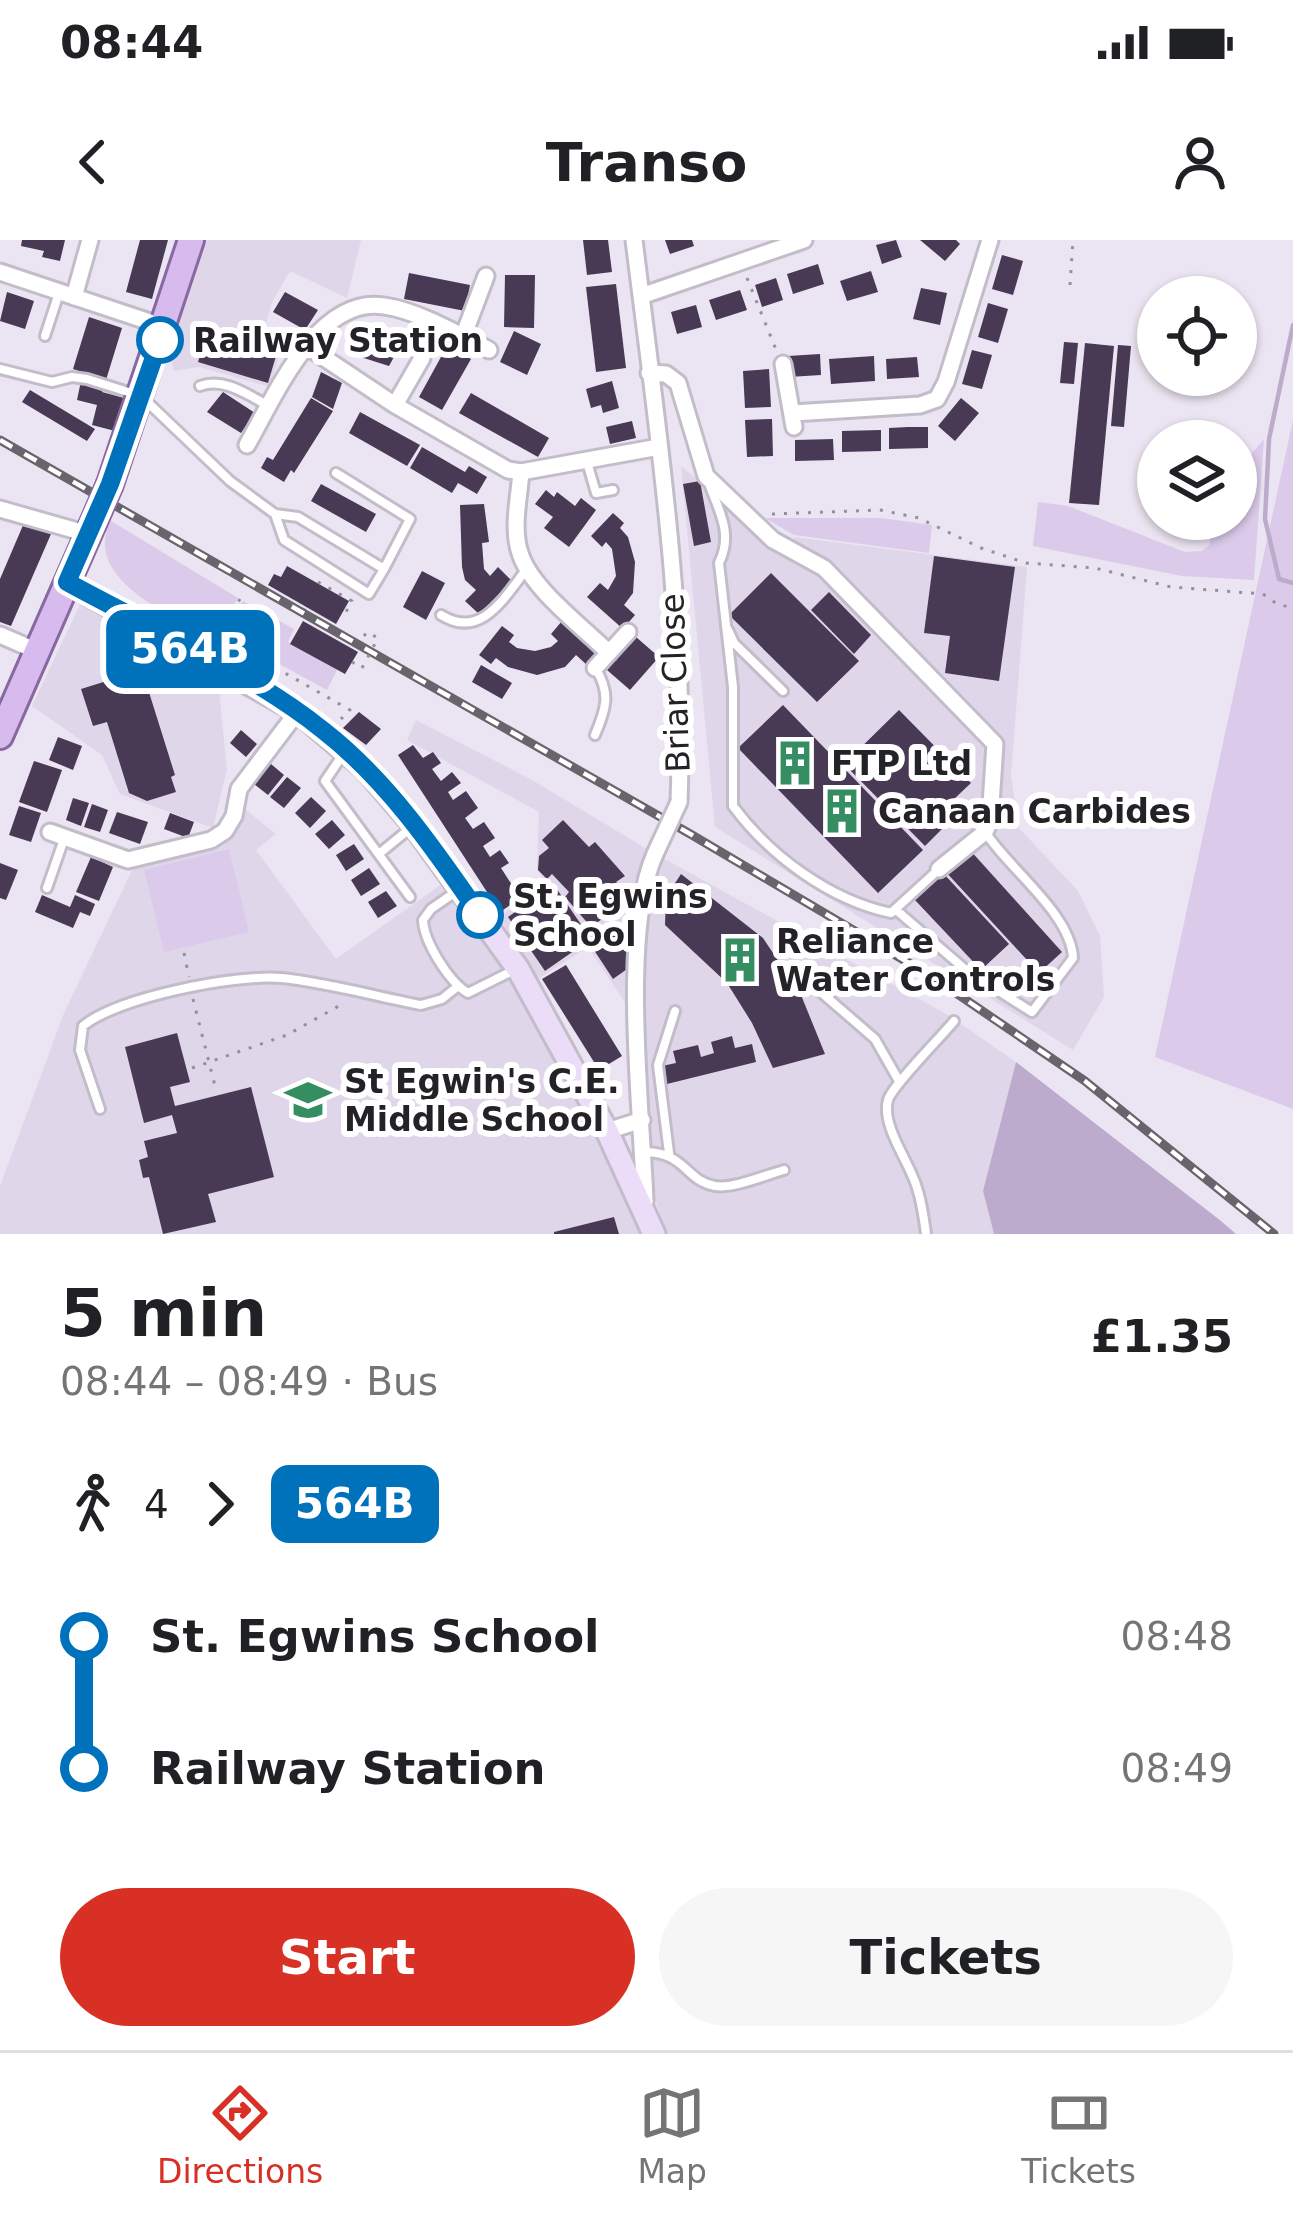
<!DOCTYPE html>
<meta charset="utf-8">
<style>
body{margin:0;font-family:"DejaVu Sans",sans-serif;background:#f6f6f6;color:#202124;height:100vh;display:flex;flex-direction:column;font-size:45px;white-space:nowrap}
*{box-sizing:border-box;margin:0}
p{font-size:39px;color:#757577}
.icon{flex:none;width:66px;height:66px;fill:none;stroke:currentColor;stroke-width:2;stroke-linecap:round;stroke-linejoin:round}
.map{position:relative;height:994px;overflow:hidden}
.sheet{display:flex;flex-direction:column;background:#fff;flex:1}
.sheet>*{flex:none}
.badge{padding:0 24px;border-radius:18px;font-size:42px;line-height:78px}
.tools{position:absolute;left:1137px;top:36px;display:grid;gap:24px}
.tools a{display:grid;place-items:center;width:120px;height:120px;border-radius:50%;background:#fff;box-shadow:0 3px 9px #0004;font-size:60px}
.map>.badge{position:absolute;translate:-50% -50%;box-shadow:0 0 0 6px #fff}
.legs{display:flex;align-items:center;gap:18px;height:132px;padding:0 60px;font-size:39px}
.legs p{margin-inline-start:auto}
.headline{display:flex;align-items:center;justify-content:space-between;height:204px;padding:0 60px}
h1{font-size:66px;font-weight:700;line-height:90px}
.action{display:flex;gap:24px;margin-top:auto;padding:24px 60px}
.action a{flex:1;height:138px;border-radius:72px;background:#d93025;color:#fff;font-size:48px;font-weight:700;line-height:138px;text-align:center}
.action a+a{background:#f6f6f6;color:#202124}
ul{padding:0 60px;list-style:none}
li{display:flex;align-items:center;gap:42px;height:132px;font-size:45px}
li i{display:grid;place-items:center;width:18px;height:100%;margin:0 15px;background:currentColor}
li i::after{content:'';width:30px;height:30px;margin:-15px;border:9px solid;border-radius:50%;background:#fff}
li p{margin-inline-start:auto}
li:first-child i{background:linear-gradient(#0000 50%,currentColor 0)}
li:last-child i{background:linear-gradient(currentColor 50%,#0000 0)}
.status{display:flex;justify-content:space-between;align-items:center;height:84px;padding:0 60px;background:#fff;direction:ltr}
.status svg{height:33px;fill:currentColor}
header{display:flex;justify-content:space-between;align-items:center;height:156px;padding:0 60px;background:#fff;font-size:54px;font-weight:700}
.menu{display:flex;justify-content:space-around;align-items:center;height:168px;border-top:3px solid #e0e0e0;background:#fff;font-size:33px;color:#757577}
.menu a{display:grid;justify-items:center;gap:6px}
.menu .selected{color:#d93025}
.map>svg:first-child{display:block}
.built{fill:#e0d6ea}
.green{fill:#dbcaea}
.forest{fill:#bcabcc}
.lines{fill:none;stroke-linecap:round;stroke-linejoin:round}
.stream{stroke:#bcabcb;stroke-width:4.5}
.building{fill:#483954}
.lane-casing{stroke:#c3bcc9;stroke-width:14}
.street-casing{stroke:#c3bcc9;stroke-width:21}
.secondary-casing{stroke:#c3bcc9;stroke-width:27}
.primary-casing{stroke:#8868a1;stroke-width:30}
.path{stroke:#948f99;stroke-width:3;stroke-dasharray:3 9;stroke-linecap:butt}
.lane{stroke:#fff;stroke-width:8}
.street{stroke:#fff;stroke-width:15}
.secondary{stroke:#ebddf7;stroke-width:21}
.primary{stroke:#d7bbee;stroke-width:24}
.rail-casing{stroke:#68646c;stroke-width:9}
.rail{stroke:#fff;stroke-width:4.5;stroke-dasharray:14;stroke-linecap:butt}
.street-bridge-casing{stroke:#c3bcc9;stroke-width:21;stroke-linecap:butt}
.primary-bridge-casing{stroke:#8868a1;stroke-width:30;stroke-linecap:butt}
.path-bridge{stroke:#948f99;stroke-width:3;stroke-dasharray:3 9;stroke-linecap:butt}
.street-bridge{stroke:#fff;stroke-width:15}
.primary-bridge{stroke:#d7bbee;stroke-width:24}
.line-1-casing{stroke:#fff;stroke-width:27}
.line-1{stroke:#0072bc;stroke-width:18}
.stop-1-dot{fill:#fff;stroke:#0072bc;stroke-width:6}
.labels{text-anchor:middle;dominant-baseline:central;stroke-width:12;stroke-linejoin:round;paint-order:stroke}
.stop-label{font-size:33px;font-weight:bold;fill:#252227;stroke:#fff;text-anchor:start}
.street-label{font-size:33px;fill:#252227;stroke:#fff}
.poi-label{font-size:33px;font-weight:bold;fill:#252227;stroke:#fff;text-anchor:start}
</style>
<div class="status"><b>08:44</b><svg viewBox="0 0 49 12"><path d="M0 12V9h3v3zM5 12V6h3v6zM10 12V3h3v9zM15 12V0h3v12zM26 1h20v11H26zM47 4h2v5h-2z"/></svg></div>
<header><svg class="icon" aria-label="back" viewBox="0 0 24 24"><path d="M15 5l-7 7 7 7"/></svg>Transo<svg class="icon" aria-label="person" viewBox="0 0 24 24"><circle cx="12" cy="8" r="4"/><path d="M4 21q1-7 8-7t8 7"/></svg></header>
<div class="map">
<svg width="1293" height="994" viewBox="0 0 1293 994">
<rect width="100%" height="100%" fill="#ebe4f2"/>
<path class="built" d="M185,0H361L347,58L290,31L271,64L263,98L279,115L270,147L200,127L174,131L163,84Z
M681,226L782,309L795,297L1027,327L1011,535L1019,588L1078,651L1100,696L1104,757L1073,810L715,587Z
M84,356L222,430L220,462L227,529L213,588L120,554L102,515L32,466Z
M416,480L532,540L652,612L948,775L1016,822L983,951L994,994H667L638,911L636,779L588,707L538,739L499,677L547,643L537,630L539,572L407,500Z
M246,570L276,594L256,610L336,719L449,639L512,725L647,994H0V946L64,773L133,628L221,604L236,590Z"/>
<path class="green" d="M1293,180V869L1155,817Z
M1264,199L1254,340L1182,336L1033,306L1038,262L1068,266L1185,312L1202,311L1209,305L1216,279H1236V232Z
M765,278H881L932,285L929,313L794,295Z
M111,281L238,358L213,398C175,378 80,338 111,281Z
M243,361L294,389L288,402L337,430L327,450L224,394Z
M229,609L249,692L164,712L144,630Z"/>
<path class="forest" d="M1016,822L1221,981L1236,994H994L983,951Z"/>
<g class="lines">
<path class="stream" d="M1293,85L1269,199L1265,279L1279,339L1293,343
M1153,994V979"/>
</g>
<path class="building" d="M22,0H65L60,21L42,17L44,11L21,6Z
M140,0H168L152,59L126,52Z
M583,0H608L612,32L587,35Z
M665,0H692L694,6L670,14Z
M896,0L902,17L882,24L876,5Z
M920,0H956L960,4L945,21Z
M1002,15L1023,21L1013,55L992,49Z
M818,24L824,44L793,54L787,34Z
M871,31L878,52L847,61L840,41Z
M409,33L470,45L465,71L404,59Z
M505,35H535L534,88L504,87Z
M776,38L783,60L762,67L755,45Z
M616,44L626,128L596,132L586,47Z
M921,48L947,53L940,85L913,79Z
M740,50L747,70L716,80L709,60Z
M7,52L34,61L25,89L0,81Z
M285,52L318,70L305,90L273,72Z
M988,63L1008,69L998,103L978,97Z
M696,65L702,87L677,94L671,72Z
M89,77L122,88L106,140L73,129Z
M514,91L541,104L527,135L500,122Z
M358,94L370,101L372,97L385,104L387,100L400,106L389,126L348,113Z
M205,100L222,105L224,100L276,116L268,143L198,122Z
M1064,102L1078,103L1074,144L1060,143Z
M1085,103L1114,106L1099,265L1069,263Z
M1118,105L1131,106L1124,187L1111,186Z
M447,106L471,119L442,170L419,157Z
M972,110L992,115L982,149L962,144Z
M820,114L821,135L789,137L788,116Z
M874,116L875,141L831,144L829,119Z
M917,117L919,137L887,139L886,119Z
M769,129L771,167L745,168L743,131Z
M321,132L342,143L333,169L312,157Z
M81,141L104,147L102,152L128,159L119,192L92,185L97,165L77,160Z
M612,141L619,168L603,173L601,165L591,168L586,149Z
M30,150L95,189L87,201L22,162Z
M223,152L255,173L241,193L207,172Z
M471,153L549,198L538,217L459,173Z
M311,158L333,171L294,233L291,230L284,242L261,228L267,217L273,220Z
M961,158L979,173L955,201L938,186Z
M360,172L420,205L407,226L349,193Z
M772,179L773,216L747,217L745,180Z
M632,181L636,198L610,204L606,187Z
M908,187H928V208L889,209V188Z
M881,190V211L842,212V191Z
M833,199L834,220L795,221V200Z
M422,207L465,232L469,226L487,237L477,254L458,243L452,253L410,228Z
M700,241L711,302L694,306L683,244Z
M321,244L376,274L366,292L311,261Z
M546,250L554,257L557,252L575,266L581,258L596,270L569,307L544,288L553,277L535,264Z
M484,264L489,302L482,303L484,329L490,336L498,327L512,341L479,374L465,361L476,350L465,340L462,327L460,265Z
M613,273L624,283L620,288L628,297L635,322L633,353L624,365L635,375L623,389L587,357L600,343L608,350L616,336L612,309L606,302L602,307L591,296Z
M24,283L51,294L11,386L0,382V339Z
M934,316L1015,327L999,441L945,433L950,396L924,393Z
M287,326L349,361L336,384L268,345L274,334L281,337Z
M422,331L445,343L426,380L403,367Z
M771,333L859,421L817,462L729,375Z
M829,352L871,395L854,414L811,370Z
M303,381L358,412L345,434L290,404Z
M562,381L598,411L587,425L576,415L565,427L537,435L508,427L496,418L491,424L479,415L502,386L514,395L509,402L517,408L535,411L551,407L558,401L551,394Z
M636,397L659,417L630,450L607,430Z
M481,425L512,443L502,459L472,442Z
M142,430L175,535L171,537L176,552L147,561L129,553L107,482L93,486L81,449Z
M783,465L923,610L878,653L738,508Z
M899,470L971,543L953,560L962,569L925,606L844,524Z
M359,472L381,489L366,505L343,488Z
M241,490L257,504L246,517L230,503Z
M58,497L82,506L73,530L49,520Z
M413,505L423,518L433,512L441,523L432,529L441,541L452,532L461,543L448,552L453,560L466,551L478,568L465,578L473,589L484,582L495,598L483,606L490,617L500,610L509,623L501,628L512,645L524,638L529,646L517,653L521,658L500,672L398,515Z
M34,521L62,530L47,572L19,562Z
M271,524L284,535L268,555L254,544Z
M287,537L301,548L284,568L270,557Z
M311,557L326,571L310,588L295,573Z
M73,558L89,563L81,586L66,580Z
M92,564L108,570L100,592L84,587Z
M19,566L41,573L31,602L9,595Z
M117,572L148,582L140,604L109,593Z
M170,573L194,582L188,598L164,589Z
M332,580L345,595L329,609L315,594Z
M563,580L589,607L595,602L625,636L616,642L625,650L611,661L616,669L591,687L565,657L569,652L552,634L547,639L538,630L539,616L549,608L542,600Z
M354,604L364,619L346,631L336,615Z
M969,609L1062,712L1039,733L945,631Z
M91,617L113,627L99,661L76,652Z
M0,623L18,630L6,660L0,658Z
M369,628L380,644L361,656L351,640Z
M943,633L1009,704L981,730L914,659Z
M681,634L763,698L801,755L825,814L773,828L752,783L727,743L665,685L666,657Z
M554,645L591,699L545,731L508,677Z
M386,651L397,666L378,678L368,662Z
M42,655L70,667L75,655L95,664L90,676L80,672L73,688L35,672Z
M628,680L630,727L613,739L590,704Z
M566,725L622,816L599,830L542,739Z
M177,793L190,842L170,847L175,866L251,847L274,937L208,954L216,982L163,994L149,937L143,938L139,920L148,917L144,901L177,893L172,875L144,883L125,807Z
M732,796L735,808L752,804L756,822L667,844L662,826L676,823L673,811L698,805L701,817L714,813L711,802Z
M614,977L619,994H554V992Z"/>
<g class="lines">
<g class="lane-casing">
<path id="lane" d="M45,96L59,53
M0,129L52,142L72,137L87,139L141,156L230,241L275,274L298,277L384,329L369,354L284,300L275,274
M200,146C224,137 248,155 269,166
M587,222L596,253L613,250
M336,233L410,279L384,329
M710,246C720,273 733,295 719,323L733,447V566C770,616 830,660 891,673L938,630
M441,375C481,400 504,358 526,330
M728,390L734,403L783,451
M595,495C606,469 611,454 596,429
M344,513L325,541L410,657
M380,613L413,586
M47,648L64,599
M457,651L431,669L423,680C424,702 449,742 468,753L516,729
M895,669L967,731L1032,772L1073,718C1071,674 1009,629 986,593
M793,728L875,799L899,841
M100,869L80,810L83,786C118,757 236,734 282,738C328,743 375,756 421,765L442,759L457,747
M645,912C687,913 684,940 715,946C733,949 765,935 784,930
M669,913L658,825L675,771
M926,994C924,979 922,963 917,948C910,922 881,887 888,860C892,846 941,797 954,781"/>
</g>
<g class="street-casing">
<path id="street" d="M634,0C657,186 686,375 679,562
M0,32L165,87
M641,56L804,0
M74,57L90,0
M463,97L486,36
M305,105L395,165L508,230L521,232L659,207
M783,124L794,187
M649,133L666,134L678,143L706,236L773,300L824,328L995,504L990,580L985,592L939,629
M395,165L422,118
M793,173L920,165L937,159L946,142L990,0
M247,205C274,158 317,55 384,66C419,71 458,94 489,110
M521,232C519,259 511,290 521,316C533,350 583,387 609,413
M0,269L88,294
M0,395L37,411
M595,428L628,392
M50,592L128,620L211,600L225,591L234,576L239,549L298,471
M607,891L642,880
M645,962C642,872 620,692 655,614"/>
</g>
<g class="secondary-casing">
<path id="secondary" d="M67,342L298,471L365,528L414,585L518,729L607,891L654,994"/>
</g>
<g class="primary-casing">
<path id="primary" d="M110,244L191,0
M0,496L92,286"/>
</g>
<path class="path" d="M747,38L777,112
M1070,45L1073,0
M772,274L880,270L919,278L981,308L1026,323L1095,328L1171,347L1263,354L1277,364L1293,368
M318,342L352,361L342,379
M240,359L218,395L350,470L341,479
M303,371L306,366
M364,396L367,392L378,398
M352,422L362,428
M184,713L189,737
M193,759L216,850
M192,828L287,795L344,763"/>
<use href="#lane" class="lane"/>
<use href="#street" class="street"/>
<use href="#secondary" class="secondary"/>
<use href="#primary" class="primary"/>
<g class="rail-casing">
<path id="rail" d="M0,200L692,595L931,736L1085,841L1274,994"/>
</g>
<use href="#rail" class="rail"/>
<g class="street-bridge-casing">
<path id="street-bridge" d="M655,614L679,562"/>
</g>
<g class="primary-bridge-casing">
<path id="primary-bridge" d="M92,286L110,244"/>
</g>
<path class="path-bridge" d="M362,428L378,398"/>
<use href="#street-bridge" class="street-bridge"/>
<use href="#primary-bridge" class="primary-bridge"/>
</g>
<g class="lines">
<g class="line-1-casing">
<path id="line-1" d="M160,100L110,244L67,342C149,387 252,433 324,491C387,540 435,610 480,675"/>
</g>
<use href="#line-1" class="line-1"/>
</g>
<defs>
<g id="building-bare" transform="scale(3.6)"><path d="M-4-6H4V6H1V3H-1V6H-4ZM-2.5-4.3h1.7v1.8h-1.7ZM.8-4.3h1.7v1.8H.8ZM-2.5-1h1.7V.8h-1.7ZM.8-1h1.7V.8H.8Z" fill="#358d62" stroke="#fff" stroke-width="2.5" paint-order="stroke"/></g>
<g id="school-bare" transform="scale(3.6)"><path d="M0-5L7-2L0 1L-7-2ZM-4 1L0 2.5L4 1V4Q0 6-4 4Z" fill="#358d62" stroke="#fff" stroke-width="2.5" paint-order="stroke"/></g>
</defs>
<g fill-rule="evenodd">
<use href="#building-bare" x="795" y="523"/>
<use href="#building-bare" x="842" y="571"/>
<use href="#building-bare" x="740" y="720"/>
<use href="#school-bare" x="308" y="860"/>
</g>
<g class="stop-1-dot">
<circle cx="160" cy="100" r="21"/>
<circle cx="480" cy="675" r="21"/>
</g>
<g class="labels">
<g class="stop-label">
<text x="193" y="100">Railway Station</text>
<text x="513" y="656">St. Egwins<tspan x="513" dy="38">School</tspan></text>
</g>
<g class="street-label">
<text transform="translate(675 443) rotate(-92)">Briar Close</text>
</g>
<g class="poi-label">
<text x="831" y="523">FTP Ltd</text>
<text x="878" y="571">Canaan Carbides</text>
<text x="776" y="701">Reliance<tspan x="776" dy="38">Water Controls</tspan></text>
<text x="344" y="841">St Egwin's C.E.<tspan x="344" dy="38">Middle School</tspan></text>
</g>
</g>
</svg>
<div class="tools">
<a><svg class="icon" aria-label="locate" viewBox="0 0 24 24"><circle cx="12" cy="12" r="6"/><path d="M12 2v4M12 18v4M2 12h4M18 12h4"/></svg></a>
<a><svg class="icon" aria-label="layers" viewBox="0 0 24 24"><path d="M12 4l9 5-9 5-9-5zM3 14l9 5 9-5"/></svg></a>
</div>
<b class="badge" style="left:190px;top:409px;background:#0072bc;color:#fff">564B</b>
</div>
<section class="sheet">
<div class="headline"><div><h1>5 min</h1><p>08:44 – 08:49 · Bus</p></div><b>£1.35</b></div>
<div class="legs"><svg class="icon" aria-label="walk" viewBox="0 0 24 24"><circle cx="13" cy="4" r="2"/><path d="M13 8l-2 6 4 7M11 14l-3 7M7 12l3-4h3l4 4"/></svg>4<svg class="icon" aria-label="forward" viewBox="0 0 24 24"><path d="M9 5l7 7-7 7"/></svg><b class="badge" style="background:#0072bc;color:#fff">564B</b></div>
<ul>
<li><i style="color:#0072bc"></i><b>St. Egwins School</b><p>08:48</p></li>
<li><i style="color:#0072bc"></i><b>Railway Station</b><p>08:49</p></li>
</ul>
<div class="action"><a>Start</a><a>Tickets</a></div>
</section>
<nav class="menu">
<a class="selected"><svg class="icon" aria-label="directions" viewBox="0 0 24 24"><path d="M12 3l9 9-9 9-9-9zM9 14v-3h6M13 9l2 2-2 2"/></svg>Directions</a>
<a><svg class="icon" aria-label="map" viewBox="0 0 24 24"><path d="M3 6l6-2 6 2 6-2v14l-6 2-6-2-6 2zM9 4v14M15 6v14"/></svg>Map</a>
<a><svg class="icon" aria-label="tickets" viewBox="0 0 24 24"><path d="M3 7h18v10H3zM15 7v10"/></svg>Tickets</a>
</nav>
